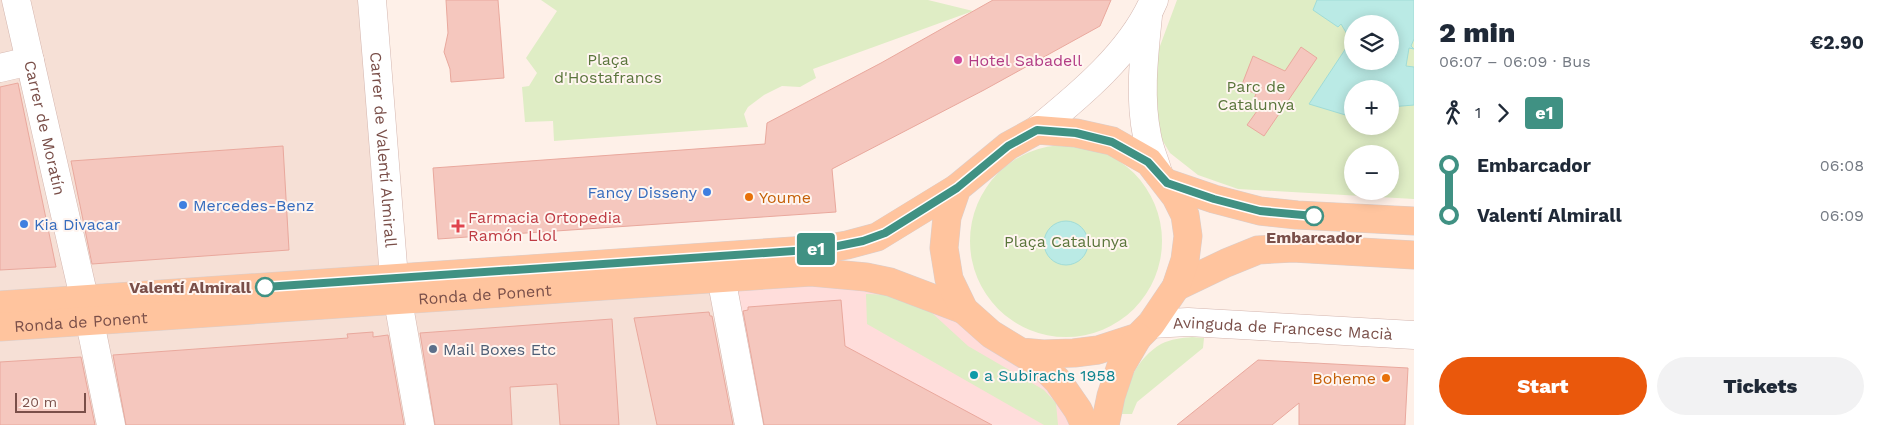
<!DOCTYPE html>
<meta charset="utf-8">
<style>
body{margin:0;font-family:"Work Sans",sans-serif;background:#f2f2f3;color:#1f2937;height:100vh;display:flex;flex-direction:column;font-size:19px;white-space:nowrap}
*{box-sizing:border-box;margin:0}
p{font-size:16px;color:#747a83}
.icon{flex:none;width:28px;height:28px;fill:none;stroke:currentColor;stroke-width:2;stroke-linecap:round;stroke-linejoin:round}
.map{position:relative;flex:1;overflow:hidden}
.drawer{display:flex;flex-direction:column;background:#fff;width:475px}
.drawer>*{flex:none}
.badge{padding:0 10px;border-radius:4px;font-size:18px;line-height:32px}
.fabs{position:absolute;left:1344px;top:15px;display:grid;gap:10px}
.fabs a{display:grid;place-items:center;width:55px;height:55px;border-radius:50%;background:#fff;box-shadow:0 2px 12px #0003;font-size:25px}
.scale{position:absolute;left:15px;bottom:12px;width:71px;box-sizing:border-box;padding-left:5px;border:2px solid #7a4f49;border-top:0;font-size:14px;line-height:18px;white-space:nowrap;color:#7a4f49;-webkit-text-stroke:4px #fff5f0;paint-order:stroke}
.map>.badge{position:absolute;translate:-50% -50%;box-shadow:0 0 0 2px #fff}
.legs{display:flex;align-items:center;gap:8px;height:55px;padding:0 25px;font-size:16px}
.legs p{margin-inline-start:auto}
.summary{display:flex;align-items:center;justify-content:space-between;height:85px;padding:0 25px}
h1{font-size:28px;font-weight:800;line-height:38px}
.action{display:flex;gap:10px;margin-top:auto;padding:10px 25px}
.action a{flex:1;height:58px;border-radius:30px;background:#ea580c;color:#fff;font-size:20px;font-weight:800;line-height:58px;text-align:center}
.action a+a{background:#f2f2f3;color:#1f2937}
ul{padding:0 25px;list-style:none}
li{display:flex;align-items:center;gap:18px;height:50px;font-size:19px}
li i{display:grid;place-items:center;width:8px;height:100%;margin:0 6px;background:currentColor}
li i::after{content:'';width:12px;height:12px;margin:-6px;border:4px solid;border-radius:50%;background:#fff}
li p{margin-inline-start:auto}
li:first-child i{background:linear-gradient(#0000 50%,currentColor 0)}
li:last-child i{background:linear-gradient(currentColor 50%,#0000 0)}
main{display:flex;flex:1;min-height:0}
.map>svg:first-child{display:block}
.residential{fill:#f6e0d6}
.commercial{fill:#ffdddb}
.green{fill:#dfedc5;fill-rule:evenodd}
.water{fill:#baeae5;stroke:#a0dcd7}
.building{fill:#f5c7be;stroke:#e9a89d}
.lines{fill:none;stroke-linecap:round;stroke-linejoin:round}
.minor-casing{stroke:#d4b6af;stroke-width:29}
.major-casing{stroke:#dacecc;stroke-width:29}
.minor{stroke:#fff;stroke-width:28}
.major{stroke:#ffc49e;stroke-width:28}
.line-1-casing{stroke:#fff;stroke-width:11}
.line-1{stroke:#409183;stroke-width:8}
.hotel-dot{fill:#d1479c;stroke:#fff5f0;stroke-width:2}
.shop-dot{fill:#3f7fe0;stroke:#fff5f0;stroke-width:2}
.food-dot{fill:#e8710a;stroke:#fff5f0;stroke-width:2}
.stop-1-dot{fill:#fff;stroke:#409183;stroke-width:2.5}
.health-dot{fill:#e0444e;stroke:#fff5f0;stroke-width:2}
.service-dot{fill:#5c6f8a;stroke:#fff5f0;stroke-width:2}
.culture-dot{fill:#0f9aa8;stroke:#fff5f0;stroke-width:2}
.labels{text-anchor:middle;dominant-baseline:central;stroke-width:4;stroke-linejoin:round;paint-order:stroke}
.park-label{font-size:16px;fill:#5a753b;stroke:#fff5f0}
.hotel-label{font-size:16px;fill:#b23c85;stroke:#fff5f0;text-anchor:start}
.street-label{font-size:16px;fill:#7a4f49;stroke:#fff5f0}
.shop-label{font-size:16px;fill:#366cbe;stroke:#fff5f0;text-anchor:start}
.food-label{font-size:16px;fill:#c56008;stroke:#fff5f0;text-anchor:start}
.health-label{font-size:16px;fill:#be3a42;stroke:#fff5f0;text-anchor:start}
.stop-label{font-size:16px;font-weight:bold;fill:#7a4f49;stroke:#fff5f0}
.service-label{font-size:16px;fill:#4e5e75;stroke:#fff5f0;text-anchor:start}
.culture-label{font-size:16px;fill:#0d838f;stroke:#fff5f0;text-anchor:start}
</style>
<main>
<div class="map">
<svg width="1414" height="425" viewBox="0 0 1414 425">
<rect width="100%" height="100%" fill="#fef0e8"/>
<path class="residential" d="M0,0H371L394,278L718,256L749,425H0Z"/>
<path class="commercial" d="M721,277H866L991,334L1085,425H749Z"/>
<path class="green" d="M541,0H928L973,11L813,69L816,78L800,87L782,86L764,95L748,107L744,114L748,127L554,141L553,121L525,122L522,87L529,86L537,73L526,58L557,11Z
M1177,0H1414V199L1238,189L1198,175L1170,153L1152,123L1148,84L1160,46ZM1352,24H1390V61H1352ZM1352,89H1390V126H1352ZM1352,154H1390V191H1352Z
M970 241a96 96 0 1 1 192 0a96 96 0 1 1-192 0Z
M866,294L890,295L917,304L932,313L968,346L1044,390L1056,403L1058,425H1044L867,324Z
M1192,337L1204,338L1203,348L1137,402L1132,414H1122C1124,386 1137,358 1161,344C1171,339 1182,338 1192,337Z"/>
<path class="water" d="M1317,0H1414V39L1411,46L1414,49L1409,48L1406,66L1414,67V105L1390,107V89H1352V117L1309,104L1352,39V52L1349,57H1352V61H1390V56L1395,57V54L1390,48L1392,38L1390,37V24H1352V32L1347,34L1341,24L1338,27L1313,10Z
M1044 243a22 22 0 1 1 44 0a22 22 0 1 1-44 0Z"/>
<path class="building" d="M446,0H498L504,78L451,82L450,69L444,52L448,33Z
M993,0H1111L1100,26L984,90L832,169L836,212L438,239L433,168L765,144L767,123L881,63Z
M1301,47L1317,58L1264,136L1247,125L1262,104L1253,101L1256,94L1241,87L1253,56L1285,71Z
M18,83L56,267L0,270V87Z
M283,146L289,250L92,264L71,161Z
M841,300L845,346L992,425H764L743,311L748,310V307Z
M709,312L710,316H712L733,425H657L634,318Z
M612,319L619,425H560L557,384L510,387L512,425H435L420,333Z
M373,332V337L388,335L404,425H126L113,355L348,338L347,334Z
M81,357L95,425H0V362Z
M1258,360L1408,368L1405,425H1299V403L1272,425H1177Z"/>
<g class="lines">
<g class="minor-casing">
<g id="minor">
<path id="s1" d="M16,0L93,337L111,425"/>
<path id="s2" d="M372,0L394,278L420,425"/>
<path d="M1148,16C1144,56 1139,97 1147,136C1149,149 1155,161 1158,173"/>
<path d="M0,68L30,61"/>
<path d="M1037,130C1080,95 1132,52 1154,0"/>
<path d="M721,277L749,425"/>
<path id="s3" d="M1151,324L1188,322L1414,335"/>
</g>
</g>
<g class="major-casing">
<g id="major">
<path d="M1167,183L1214,199L1260,211L1297,215L1414,221"/>
<path d="M1176,287L1226,263L1258,250L1293,248L1414,255"/>
<path d="M0,305L823,249L847,245L877,237L957,188"/>
<path id="s4" d="M0,327L811,272L866,277L890,282L964,310"/>
<path d="M1021,352L1043,354L1074,353L1098,350L1138,337L1151,324L1176,287L1185,260L1188,236L1185,215L1176,197L1149,162L1112,141L1076,133L1037,130L1008,146L957,188L947,217L944,248L949,279L964,310L991,334L1042,365L1058,381L1078,410L1085,425"/>
<path d="M1105,425L1111,396L1121,366L1138,337"/>
</g>
</g>
<use href="#minor" class="minor"/>
<use href="#major" class="major"/>
</g>
<g class="lines">
<g class="line-1-casing">
<path id="line-1" d="M265,287L823,249L863,241L885,233L957,188L1008,146L1037,130L1076,133L1112,142L1148,162L1167,183L1214,199L1260,211L1314,216"/>
</g>
<use href="#line-1" class="line-1"/>
</g>
<circle class="hotel-dot" cx="958" cy="60" r="5"/>
<g class="shop-dot">
<circle cx="707" cy="192" r="5"/>
<circle cx="183" cy="205" r="5"/>
<circle cx="24" cy="224" r="5"/>
</g>
<g class="food-dot">
<circle cx="749" cy="197" r="5"/>
<circle cx="1386" cy="378" r="5"/>
</g>
<g class="stop-1-dot">
<circle cx="1314" cy="216" r="9"/>
<circle cx="265" cy="287" r="9"/>
</g>
<path class="health-dot" d="M455.5 218.5h5v5h5v5h-5v5h-5v-5h-5v-5h5z"/>
<circle class="service-dot" cx="433" cy="349" r="5"/>
<circle class="culture-dot" cx="974" cy="375" r="5"/>
<g class="labels">
<g class="park-label">
<text x="608" y="59">Plaça<tspan x="608" dy="18">d'Hostafrancs</tspan></text>
<text x="1256" y="86">Parc de<tspan x="1256" dy="18">Catalunya</tspan></text>
<text x="1066" y="241">Plaça Catalunya</text>
</g>
<g class="hotel-label">
<text x="968" y="60">Hotel Sabadell</text>
</g>
<g class="street-label">
<text stroke="none"><textPath href="#s1" startOffset="131">Carrer de Moratín</textPath></text>
<text stroke="none"><textPath href="#s2" startOffset="150">Carrer de Valentí Almirall</textPath></text>
<text stroke="none"><textPath href="#s4" startOffset="486">Ronda de Ponent</textPath></text>
<text stroke="none"><textPath href="#s4" startOffset="81">Ronda de Ponent</textPath></text>
<text stroke="none"><textPath href="#s3" startOffset="132">Avinguda de Francesc Macià</textPath></text>
</g>
<g class="shop-label">
<text x="697" y="192" text-anchor="end">Fancy Disseny</text>
<text x="193" y="205">Mercedes-Benz</text>
<text x="34" y="224">Kia Divacar</text>
</g>
<g class="food-label">
<text x="759" y="197">Youme</text>
<text x="1376" y="378" text-anchor="end">Boheme</text>
</g>
<g class="health-label">
<text x="468" y="217">Farmacia Ortopedia<tspan x="468" dy="18">Ramón Llol</tspan></text>
</g>
<g class="stop-label">
<text x="1314" y="237">Embarcador</text>
<text x="251" y="287" text-anchor="end">Valentí Almirall</text>
</g>
<g class="service-label">
<text x="443" y="349">Mail Boxes Etc</text>
</g>
<g class="culture-label">
<text x="984" y="375">a Subirachs 1958</text>
</g>
</g>
</svg>
<div class="fabs">
<a><svg class="icon" aria-label="layers" viewBox="0 0 24 24"><path d="M12 4l9 5-9 5-9-5zM3 14l9 5 9-5"/></svg></a>
<a>+</a>
<a>−</a>
</div>
<div class="scale">20 m</div>
<b class="badge" style="left:816px;top:249px;background:#409183;color:#fff">e1</b>
</div>
<section class="drawer">
<div class="summary"><div><h1>2 min</h1><p>06:07 – 06:09 · Bus</p></div><b>€2.90</b></div>
<div class="legs"><svg class="icon" aria-label="walk" viewBox="0 0 24 24"><circle cx="13" cy="4" r="2"/><path d="M13 8l-2 6 4 7M11 14l-3 7M7 12l3-4h3l4 4"/></svg>1<svg class="icon" aria-label="forward" viewBox="0 0 24 24"><path d="M9 5l7 7-7 7"/></svg><b class="badge" style="background:#409183;color:#fff">e1</b></div>
<ul>
<li><i style="color:#409183"></i><b>Embarcador</b><p>06:08</p></li>
<li><i style="color:#409183"></i><b>Valentí Almirall</b><p>06:09</p></li>
</ul>
<div class="action"><a>Start</a><a>Tickets</a></div>
</section>
</main>
